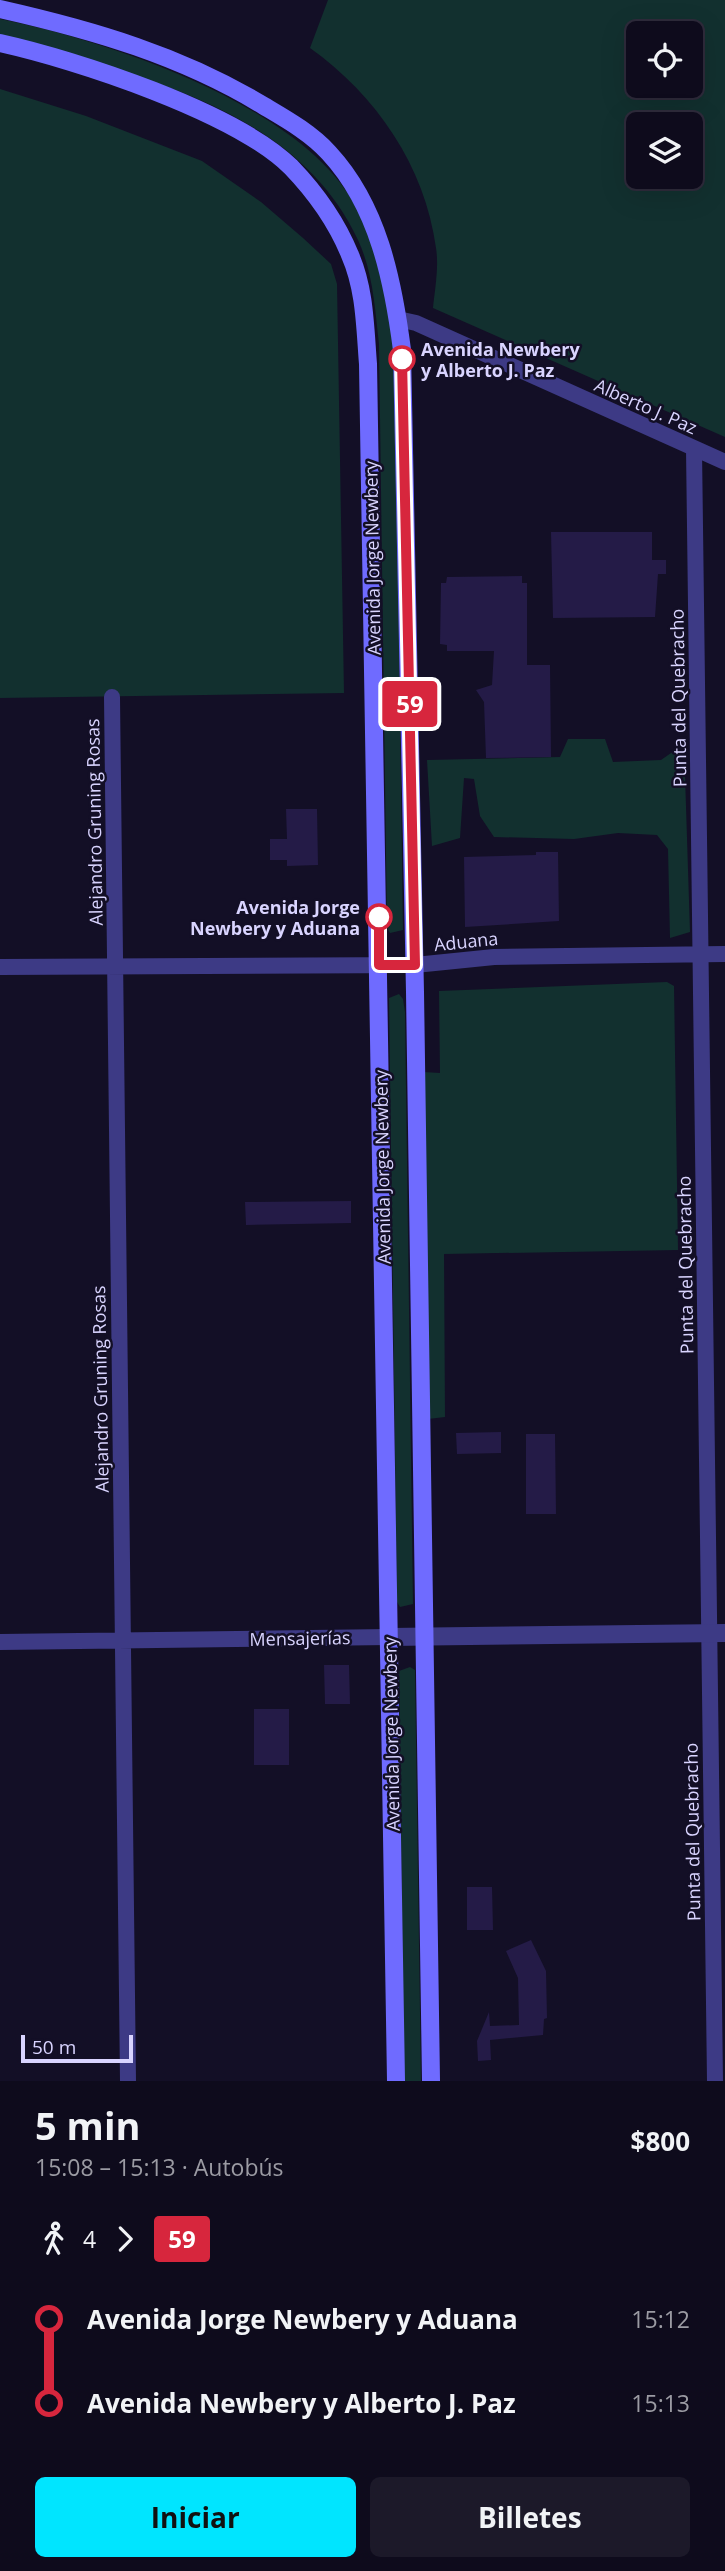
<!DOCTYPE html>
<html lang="es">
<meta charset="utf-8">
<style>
body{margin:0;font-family:"Open Sans",sans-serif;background:#1c1929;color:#f1f3f6;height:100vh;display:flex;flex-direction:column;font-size:26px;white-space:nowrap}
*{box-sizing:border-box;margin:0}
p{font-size:23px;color:#9b9ba3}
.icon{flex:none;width:38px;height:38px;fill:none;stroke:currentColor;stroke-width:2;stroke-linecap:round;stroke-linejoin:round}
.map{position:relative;height:2081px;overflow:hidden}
.drawer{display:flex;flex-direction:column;background:#0e0b1c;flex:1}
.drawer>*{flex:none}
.badge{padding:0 14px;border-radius:5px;font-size:24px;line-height:46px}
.fabs{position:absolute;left:626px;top:21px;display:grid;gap:14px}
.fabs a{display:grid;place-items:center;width:77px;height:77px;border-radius:10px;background:#0e0b1c;box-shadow:0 7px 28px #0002,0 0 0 2px #2e2b3b;font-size:35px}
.scale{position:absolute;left:21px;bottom:18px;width:112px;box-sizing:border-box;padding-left:7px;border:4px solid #d9d4ff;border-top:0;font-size:19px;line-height:24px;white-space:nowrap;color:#d9d4ff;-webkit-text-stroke:5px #130f26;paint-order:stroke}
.map>.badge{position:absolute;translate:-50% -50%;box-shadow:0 0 0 4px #fff}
.legs{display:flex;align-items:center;gap:10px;height:77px;padding:0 35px;font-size:23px}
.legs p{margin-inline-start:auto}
.head{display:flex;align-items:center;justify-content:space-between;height:119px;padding:0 35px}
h1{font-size:38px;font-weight:700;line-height:52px}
.button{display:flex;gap:14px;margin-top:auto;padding:14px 35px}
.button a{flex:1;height:80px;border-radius:10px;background:#00e5ff;color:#111;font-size:28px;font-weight:700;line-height:80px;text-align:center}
.button a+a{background:#1c1929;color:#f1f3f6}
ul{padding:0 35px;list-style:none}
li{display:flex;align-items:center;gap:24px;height:84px;font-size:26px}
li i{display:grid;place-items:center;width:10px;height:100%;margin:0 9px;background:currentColor}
li i::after{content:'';width:18px;height:18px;margin:-9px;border:5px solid;border-radius:50%;background:#0e0b1c}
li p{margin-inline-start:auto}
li:first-child i{background:linear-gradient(#0000 50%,currentColor 0)}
li:last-child i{background:linear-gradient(currentColor 50%,#0000 0)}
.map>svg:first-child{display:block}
.green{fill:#12302f;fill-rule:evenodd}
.building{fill:#241b47}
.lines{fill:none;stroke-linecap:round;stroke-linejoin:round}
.minor{stroke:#3d3a85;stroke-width:16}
.tertiary{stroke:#3d3a85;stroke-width:18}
.secondary{stroke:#6f6bff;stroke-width:18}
.line-1-casing{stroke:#fff;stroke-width:16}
.line-1{stroke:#d7263d;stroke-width:10}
.stop-1-dot{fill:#fff;stroke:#d7263d;stroke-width:3.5}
.labels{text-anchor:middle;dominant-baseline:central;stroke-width:5;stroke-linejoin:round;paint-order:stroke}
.stop-label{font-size:18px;font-weight:bold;fill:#d9d4ff;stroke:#130f26;text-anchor:start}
.street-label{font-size:18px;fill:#d9d4ff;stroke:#130f26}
</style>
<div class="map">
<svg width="725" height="2081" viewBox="0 0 725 2081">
<rect width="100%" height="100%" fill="#130f26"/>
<path class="green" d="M328,0H725V437L433,308C435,289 439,267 436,248C425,166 376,95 310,48ZM639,33H691V86H639ZM639,124H691V177H639Z
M0,19C107,40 305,106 357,209C381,256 388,307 395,358L403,930L390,933L387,928L379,344C375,309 373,272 358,240C294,104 130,75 0,36Z
M0,89L86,116L202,161L261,202L303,238L331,264L337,284L344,693L0,698Z
M568,739H605L613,762L661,760L684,744L690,932L670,938L668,849L657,835L618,833L574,839L494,837L480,816L474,779L464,778L460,838L432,846L427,760L560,757Z
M667,982L674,986L678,1250L444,1254L445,1417L428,1419L423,1072L440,1073L439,991Z
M399,994L403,999L405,1012L413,1604L400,1607L397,1602L389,998Z
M410,1667L415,1670L421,2081H404L399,1671Z"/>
<path class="building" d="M551,532H652V560H666V574H658L655,617L553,618Z
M522,576V583H527V665H550L551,757L486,758L484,702L476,690L492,685L494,651H447V645L440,644L441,583H446L447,577Z
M286,809H317L318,865L287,866V860H270V839H287Z
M536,852H558L559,921L465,927L464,857L536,855Z
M351,1201V1223L246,1225L245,1202Z
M501,1432V1453L457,1454L456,1433Z
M526,1434H555L556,1514H526Z
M324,1665H349L350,1704H325Z
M254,1709H289V1765H254Z
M467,1887H492L493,1930H467Z
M531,1940L546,1971L547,2018L544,2019L543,2035L490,2040L491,2060L478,2061L477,2041L489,2012L490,2026L519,2025L518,1978L506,1951Z"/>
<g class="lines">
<path class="minor" d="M398,319L416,323L725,462
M694,449L715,2081
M112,697L128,2081
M0,967L415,965L494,957L725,954
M0,1642L389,1637"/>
<path class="tertiary" d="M389,1637L725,1633"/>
<path class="secondary" d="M0,9C93,30 182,56 264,106C286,119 311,133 329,153C378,206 393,280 402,350L415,992L431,2081
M0,43C77,60 235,112 291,167C315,192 337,223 350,255C365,289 365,327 368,364L396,2081"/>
</g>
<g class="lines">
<g class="line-1-casing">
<path id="line-1" d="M379,917V965H415L402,359"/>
</g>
<use href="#line-1" class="line-1"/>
</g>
<g class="stop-1-dot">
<circle cx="402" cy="359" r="12"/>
<circle cx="379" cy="917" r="12"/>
</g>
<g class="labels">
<g class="stop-label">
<text x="421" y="349">Avenida Newbery<tspan x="421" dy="21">y Alberto J. Paz</tspan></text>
<text x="360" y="907" text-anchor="end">Avenida Jorge<tspan x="360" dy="21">Newbery y Aduana</tspan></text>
</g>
<g class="street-label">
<text transform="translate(646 406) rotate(24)">Alberto J. Paz</text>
<text transform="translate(372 558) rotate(-91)">Avenida Jorge Newbery</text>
<text transform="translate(678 698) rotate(-91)">Punta del Quebracho</text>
<text transform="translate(94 822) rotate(-91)">Alejandro Gruning Rosas</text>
<text transform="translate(466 941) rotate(-6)">Aduana</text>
<text transform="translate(382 1167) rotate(-91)">Avenida Jorge Newbery</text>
<text transform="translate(685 1265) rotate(-91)">Punta del Quebracho</text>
<text transform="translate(100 1389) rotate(-91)">Alejandro Gruning Rosas</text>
<text transform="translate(300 1638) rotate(-1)">Mensajerías</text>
<text transform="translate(391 1734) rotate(-91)">Avenida Jorge Newbery</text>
<text transform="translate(692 1832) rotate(-91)">Punta del Quebracho</text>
</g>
</g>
</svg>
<div class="fabs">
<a><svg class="icon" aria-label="locate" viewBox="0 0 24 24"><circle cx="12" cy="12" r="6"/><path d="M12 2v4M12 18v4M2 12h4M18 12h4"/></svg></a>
<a><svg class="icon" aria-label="layers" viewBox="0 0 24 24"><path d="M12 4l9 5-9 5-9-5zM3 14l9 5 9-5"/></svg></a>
</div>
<div class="scale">50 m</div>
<b class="badge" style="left:410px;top:704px;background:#d7263d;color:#fff">59</b>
</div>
<section class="drawer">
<div class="head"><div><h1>5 min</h1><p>15:08 – 15:13 · Autobús</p></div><b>$800</b></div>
<div class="legs"><svg class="icon" aria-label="walk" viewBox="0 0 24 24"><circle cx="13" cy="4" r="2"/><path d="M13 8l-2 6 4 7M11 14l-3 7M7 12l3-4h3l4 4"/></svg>4<svg class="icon" aria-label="forward" viewBox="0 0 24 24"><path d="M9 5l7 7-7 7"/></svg><b class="badge" style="background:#d7263d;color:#fff">59</b></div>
<ul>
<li><i style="color:#d7263d"></i><b>Avenida Jorge Newbery y Aduana</b><p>15:12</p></li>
<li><i style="color:#d7263d"></i><b>Avenida Newbery y Alberto J. Paz</b><p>15:13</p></li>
</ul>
<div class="button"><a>Iniciar</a><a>Billetes</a></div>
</section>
